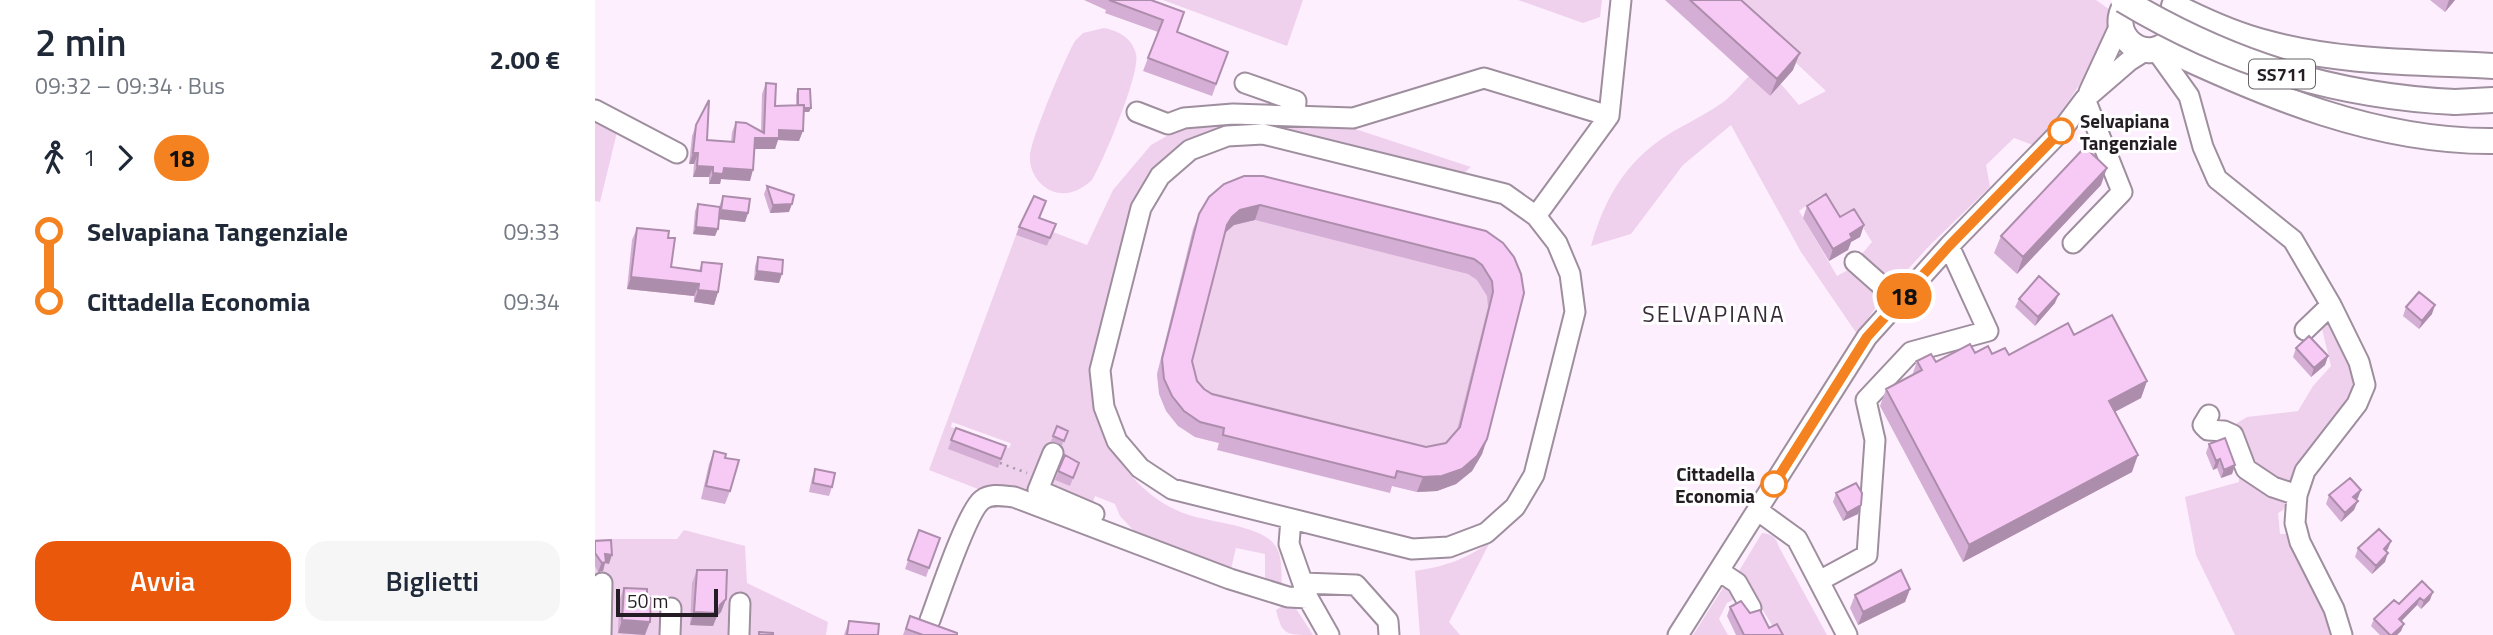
<!DOCTYPE html>
<html lang="it">
<meta charset="utf-8">
<style>
body{margin:0;font-family:"Titillium Web",sans-serif;background:#f6f6f7;color:#1f2937;height:100vh;display:flex;flex-direction:column;font-size:26px;white-space:nowrap}
*{box-sizing:border-box;margin:0}
p{font-size:23px;color:#747a83}
.icon{flex:none;width:38px;height:38px;fill:none;stroke:currentColor;stroke-width:2;stroke-linecap:round;stroke-linejoin:round}
.map{position:relative;flex:1;overflow:hidden}
.sheet{display:flex;flex-direction:column;background:#fff;width:595px}
.sheet>*{flex:none}
.badge{padding:0 14px;border-radius:23px;font-size:24px;line-height:46px}
.scale{position:absolute;left:21px;bottom:18px;width:102px;box-sizing:border-box;padding-left:7px;border:4px solid #241e24;border-top:0;font-size:19px;line-height:24px;white-space:nowrap;color:#241e24;-webkit-text-stroke:5px #fff;paint-order:stroke}
.map>.badge{position:absolute;translate:-50% -50%;box-shadow:0 0 0 4px #fff}
.legs{display:flex;align-items:center;gap:10px;height:77px;padding:0 35px;font-size:23px}
.legs p{margin-inline-start:auto}
.summary{display:flex;align-items:center;justify-content:space-between;height:119px;padding:0 35px}
h1{font-size:38px;font-weight:600;line-height:52px}
.action{display:flex;gap:14px;margin-top:auto;padding:14px 35px}
.action a{flex:1;height:80px;border-radius:21px;background:#ea580c;color:#fff;font-size:28px;font-weight:600;line-height:80px;text-align:center}
.action a+a{background:#f6f6f7;color:#1f2937}
ul{padding:0 35px;list-style:none}
li{display:flex;align-items:center;gap:24px;height:70px;font-size:26px}
li i{display:grid;place-items:center;width:10px;height:100%;margin:0 9px;background:currentColor}
li i::after{content:'';width:18px;height:18px;margin:-9px;border:5px solid;border-radius:50%;background:#fff}
li p{margin-inline-start:auto}
li:first-child i{background:linear-gradient(#0000 50%,currentColor 0)}
li:last-child i{background:linear-gradient(currentColor 50%,#0000 0)}
main{display:flex;flex:1;min-height:0}
.map>svg:first-child{display:block}
.green{fill:#efd1ee;fill-rule:evenodd}
.lines{fill:none;stroke-linecap:round;stroke-linejoin:round}
.minor-casing{stroke:#9e8e9e;stroke-width:23}
.major-casing{stroke:#9e8e9e;stroke-width:28}
.path{stroke:#a59aa5;stroke-width:2.5;stroke-dasharray:2 5;stroke-linecap:butt}
.minor{stroke:#fff;stroke-width:19}
.major{stroke:#fff;stroke-width:24}
.major-bridge-casing{stroke:#9e8e9e;stroke-width:28;stroke-linecap:butt}
.major-bridge{stroke:#fff;stroke-width:24}
.wall{fill:#d4aed4;fill-rule:evenodd}
.shaded-wall{fill:#ad8dac}
.building{fill:#f7caf6;stroke:#ad8dac;stroke-width:2;fill-rule:evenodd}
.line-1-casing{stroke:#fff;stroke-width:16}
.line-1{stroke:#f58220;stroke-width:10}
.stop-1-dot{fill:#fff;stroke:#f58220;stroke-width:3.5}
.labels{text-anchor:middle;dominant-baseline:central;stroke-width:6;stroke-linejoin:round;paint-order:stroke}
.shield{fill:#fff;stroke:#666266;stroke-width:2}
.shield-label{font-size:18px;font-weight:bold;fill:#241e24}
.stop-label{font-size:19px;font-weight:bold;fill:#241e24;stroke:#fff;text-anchor:start}
.quarter-label{font-size:23px;letter-spacing:2px;fill:#382a38;stroke:#fff}
</style>
<main>
<section class="sheet">
<div class="summary"><div><h1>2 min</h1><p>09:32 – 09:34 · Bus</p></div><b>2.00 €</b></div>
<div class="legs"><svg class="icon" aria-label="walk" viewBox="0 0 24 24"><circle cx="13" cy="4" r="2"/><path d="M13 8l-2 6 4 7M11 14l-3 7M7 12l3-4h3l4 4"/></svg>1<svg class="icon" aria-label="forward" viewBox="0 0 24 24"><path d="M9 5l7 7-7 7"/></svg><b class="badge" style="background:#f58220;color:#111">18</b></div>
<ul>
<li><i style="color:#f58220"></i><b>Selvapiana Tangenziale</b><p>09:33</p></li>
<li><i style="color:#f58220"></i><b>Cittadella Economia</b><p>09:34</p></li>
</ul>
<div class="action"><a>Avvia</a><a>Biglietti</a></div>
</section>
<div class="map">
<svg width="1898" height="635" viewBox="0 0 1898 635">
<rect width="100%" height="100%" fill="#fdeffd"/>
<path class="green" d="M568,0H708L692,46Z
M923,0H1007L1005,17L988,23Z
M1134,0H1501L1518,12C1500,66 1476,101 1440,146L1419,138L1391,165L1395,187L1334,246L1298,286L1266,255L1277,242L1259,213L1244,221L1226,195L1204,211L1242,276L1253,270L1265,273L1288,297L1262,334L1206,252L1136,125L1088,165L1036,234L996,246C1008,204 1026,169 1061,143C1082,127 1106,118 1127,103C1137,96 1145,85 1154,76L1175,96L1186,84L1204,105L1231,91Z
M509,28C524,31 537,38 541,54C546,72 508,162 497,180C486,190 472,197 457,191C444,186 434,171 435,156C436,139 470,58 480,41L488,33Z
M0,115L23,128L5,202L0,201Z
M600,120L739,122L876,167L870,172H860L669,127L562,167L544,192L533,216C525,251 516,285 508,319C504,336 497,354 496,371C492,429 539,498 594,515C615,522 666,526 679,544C688,554 686,572 687,585L670,582V554L641,548L635,573L555,548L525,516L520,504L500,496L492,519L412,486L383,489L334,470L421,235L452,246L458,232L492,245L518,190L556,145ZM357,422L415,443L416,444L414,448L356,427Z
M608,212L902,258L887,454L877,471L861,484L822,492L600,437C575,420 565,403 562,374Z
M1738,320L1762,383L1688,510L1683,513L1685,534H1696L1742,635H1640L1601,555L1590,497L1644,482L1642,423L1652,417L1703,411L1718,386L1736,366L1727,329Z
M89,530L150,546L152,583L233,622L231,635H0V539H82Z
M1167,533C1177,534 1181,537 1184,547L1232,635H1183L1144,571Z
M895,542L854,622L865,635H825L820,571C851,566 869,560 895,542Z
M1128,588H1134L1144,597L1132,603L1124,619L1133,635H1098Z
M691,604L700,607L718,635C691,635 687,635 681,610Z"/>
<g class="lines">
<g class="minor-casing">
<path id="minor" d="M1561,50L1594,96L1608,147L1622,179L1698,240L1736,305L1764,362L1770,385L1762,404L1710,471L1702,495L1700,523L1705,542L1739,609L1747,635
M650,83L701,101L700,115
M1494,92L1525,25
M0,110L82,153
M542,112L573,124L589,118L638,114L758,118L889,78L1014,116
M668,134L910,194L941,216L962,243L975,274L980,312L939,475L920,507L891,533L854,547L817,549L577,489L545,468L522,441L509,407L505,370L546,208L565,176L595,150L632,136Z
M941,216L1014,116L1026,0
M1478,243L1527,192L1490,99
M1260,262L1304,301
M1710,330L1736,305
M1614,415L1608,425L1613,430L1629,431L1638,435L1651,469L1678,487L1702,495
M458,453L443,490L499,514
M1162,510L1202,539L1252,635
M696,519L694,544L713,598L734,635
M1124,571L1142,583L1156,608
M1224,581L1272,555L1280,440L1271,400L1316,352L1393,331L1354,246
M708,583L761,585L793,621L794,635
M335,620C343,599 372,511 387,500C396,493 408,496 419,497L635,579L693,597L713,598
M6,635L7,583
M75,635L76,608
M144,635L145,603
M1083,635L1272,337L1354,246L1466,131L1490,99L1534,61L1550,51"/>
</g>
<g class="major-casing">
<path id="major" d="M1535,0C1505,32 1553,72 1579,36
M1579,6C1607,20 1637,34 1668,42C1742,63 1822,62 1898,66
M1568,47C1672,96 1781,142 1898,141
M1860,102L1898,100"/>
</g>
<path class="path" d="M405,463L432,473"/>
<use href="#minor" class="minor"/>
<use href="#major" class="major"/>
<g class="major-bridge-casing">
<path id="major-bridge" d="M1528,0C1633,63 1738,96 1860,102"/>
</g>
<use href="#major-bridge" class="major-bridge"/>
</g>
<path class="wall" d="M489,0H556L582,32L633,52L617,96L548,71L563,32L510,13L511,10Z
M1070,0H1146L1198,70L1175,96Z
M1835,0H1860L1850,12Z
M171,83L180,106L201,105V94L203,89L216,108L214,112H208L204,141L183,140L180,149H160L155,181L126,179L125,184H114V177H98L99,164H94L97,136L101,125L112,140L136,142L137,132L141,122L166,131L167,94Z
M1506,185L1422,274L1399,253L1406,236Z
M172,186L194,212L175,213L169,194Z
M128,196L153,213L150,222L123,219L120,236L98,234L100,211L103,204L124,207Z
M614,197L908,243L892,439L887,454L877,471L861,484L842,491L822,492L797,486L795,493L622,450L624,443L600,437L583,426L571,411L564,394L562,374L598,229L604,214ZM660,220L873,274L882,280L892,296L893,307L862,430L851,443L831,447L617,394L609,389L602,381L597,361L629,235L631,232L639,225Z
M1212,206L1269,225L1265,237L1256,242L1253,250L1234,261L1208,218Z
M461,224L452,246L421,235L424,227Z
M42,228L73,238L76,267L104,271L107,262L123,292L119,305L99,302V296L32,289L37,240Z
M163,257L184,283L159,280L160,266Z
M1424,299L1460,303L1440,326L1420,307Z
M1811,307L1837,314L1824,329L1808,316Z
M1479,335L1552,381L1546,398L1520,412L1537,472L1368,562L1285,406L1291,389L1317,376L1322,361L1341,362L1380,353L1414,355Z
M1701,348L1733,356L1730,365L1716,377L1698,357Z
M462,426L473,431L467,445L456,441Z
M361,428L411,446L403,468L353,449Z
M1614,444L1640,465L1637,474L1626,478L1622,468L1618,470L1611,453Z
M119,451L135,491L130,504L106,499L114,464Z
M470,455L484,463L475,486L460,480Z
M220,469L237,487L234,496L214,492L217,478Z
M1241,493L1263,514L1248,521L1238,502Z
M1734,495L1763,498L1761,500L1759,510L1746,522L1731,504Z
M324,530L345,538L331,577L310,569Z
M0,541L14,564L10,563L8,571L3,572L0,566Z
M1796,541L1791,551L1790,562L1777,574L1760,557L1763,548Z
M102,570L131,599L126,612L122,616L118,626L95,625L97,583Z
M1827,581L1835,600L1826,609L1822,605L1806,621L1809,624L1806,631L1802,635H1785L1776,626L1779,619L1804,604Z
M29,588L50,635L23,633L24,601Z
M1315,589L1310,602L1263,625L1255,608L1260,595Z
M1135,607L1155,613L1174,628L1188,635H1141L1132,616Z
M315,616L362,635H308Z
M254,621L283,635H249Z"/>
<path class="shaded-wall" d="M1854,0H1860L1850,12Z
M1205,53L1198,70L1175,96L1182,79Z
M203,108H216L214,112H201Z
M184,130L208,131L204,141L183,140L180,149H156L160,138Z
M98,153H103L99,164H94Z
M102,166L118,167L114,177H98Z
M129,168L158,170L155,181L126,179L125,184H114L118,173Z
M1512,168L1506,185L1422,274L1428,257Z
M197,204L194,212L175,213L178,205Z
M665,205L660,220L639,225L631,232L626,240L632,225L637,217L645,210Z
M126,210L153,213L150,222L123,219Z
M1269,225L1265,237L1256,242L1253,250L1234,261L1238,249L1255,234Z
M101,227L123,229L120,236L98,234Z
M162,271L187,274L184,283L159,280Z
M36,277L104,284L99,296L32,289Z
M103,290L123,292L119,305L99,302Z
M1464,294L1460,303L1440,326L1443,317Z
M1840,305L1837,314L1824,329L1827,321Z
M1733,356L1730,365L1716,377L1719,368Z
M1552,381L1546,398L1508,418L1514,401Z
M892,439L887,454L877,471L861,484L842,491L822,492L828,477Z
M1543,455L1537,472L1368,562L1374,545Z
M1625,459L1622,468L1618,470L1621,461Z
M1640,465L1637,474L1626,478L1629,470Z
M1766,490L1763,498L1755,505L1758,497Z
M1763,501L1759,510L1746,522L1750,513Z
M1266,505L1263,514L1248,521L1252,513Z
M1796,541L1793,549L1785,557L1789,549Z
M1793,553L1790,562L1777,574L1781,566Z
M10,554L17,555L14,564L10,563L8,571L3,572Z
M1315,589L1310,602L1263,625L1268,612Z
M1838,592L1835,600L1826,609L1829,601Z
M1825,598L1822,605L1801,627L1804,619Z
M131,599L126,612L122,616L118,626L95,625L99,612L125,605Z
M27,620L55,622L50,635L23,633Z
M1809,624L1806,631L1802,635H1797Z"/>
<path class="building" d="M514,0H556L589,12L582,32L633,52L621,84L553,58L568,20Z
M1095,0H1146L1205,53L1182,79Z
M171,83L181,84L180,106L209,105L208,131L184,130V138H160L158,170L129,168L128,174L118,173V167L102,166L103,153H98L101,125L114,100L112,140L139,142L141,122L151,123L169,133Z
M203,89H215L216,108H209V105H203Z
M1490,147L1512,168L1428,257L1406,236Z
M649,176H668L891,231L908,243L919,257L926,274L929,293L892,439L882,456L867,469L847,476L828,477L802,471L800,478L628,435L629,428L605,422L589,411L577,396L569,379L567,359L604,214L614,197L629,184ZM665,205L879,259L887,265L897,281L898,292L865,427L851,443L831,447L617,394L609,389L602,381L597,361L632,225L637,217L645,210Z
M172,186L199,195L197,204L178,205Z
M1231,194L1245,217L1259,209L1269,225L1255,234L1257,238L1238,249L1212,206Z
M128,196L155,199L153,213L126,210Z
M439,196L451,201L444,218L461,224L455,238L424,227Z
M103,204L125,207L123,229L101,227Z
M42,228L74,231L73,238H80L76,267L106,271L107,262L127,264L123,292L103,290L104,284L36,277Z
M163,257L188,260L187,274L162,271Z
M1444,276L1464,294L1443,317L1424,299Z
M1824,292L1840,305L1827,321L1811,307Z
M1517,315L1552,381L1514,401L1543,455L1374,545L1291,389L1327,370L1322,361L1336,354L1341,362L1375,344L1380,353L1393,346L1397,354L1410,348L1414,355L1473,323L1479,335Z
M1714,336L1733,356L1719,368L1701,348Z
M462,426L473,431L469,441L458,436Z
M361,428L411,446L406,459L356,440Z
M1630,438L1640,465L1629,470L1625,459L1621,461L1614,444Z
M119,451L131,454L130,458L144,460L135,491L111,486Z
M470,455L484,463L478,478L463,471Z
M220,469L240,473L237,487L218,483Z
M1755,478L1766,490L1758,497L1763,501L1750,513L1734,495Z
M1261,483L1267,493L1266,505L1252,513L1241,493Z
M1784,529L1796,541L1789,549L1793,553L1781,566L1763,548Z
M324,530L345,538L334,568L313,560Z
M16,540L17,555L10,554L11,562L7,563L0,553V541Z
M102,570H132L131,599L125,605L123,613L99,612Z
M1306,570L1315,589L1268,612L1260,595Z
M1827,581L1838,592L1829,601L1825,598L1804,619L1809,624L1797,635H1795L1779,619L1799,600L1804,604Z
M29,588L52,589V598H56L55,622L27,620Z
M1146,601L1155,613L1165,610L1174,628L1182,624L1188,635H1149L1135,607Z
M315,616L362,633V635H328L311,629Z
M254,621L284,624L283,635H252Z
M164,632L178,633V635H164Z"/>
<g class="lines">
<g class="line-1-casing">
<path id="line-1" d="M1179,484L1272,337L1354,246L1466,131"/>
</g>
<use href="#line-1" class="line-1"/>
</g>
<g class="stop-1-dot">
<circle cx="1466" cy="131" r="12"/>
<circle cx="1179" cy="484" r="12"/>
</g>
<g class="labels">
<rect class="shield" x="1654" y="59.5" width="66" height="29" rx="5"/>
<g class="shield-label">
<text x="1687" y="74">SS711</text>
</g>
<g class="stop-label">
<text x="1485" y="120">Selvapiana<tspan x="1485" dy="22">Tangenziale</tspan></text>
<text x="1160" y="473" text-anchor="end">Cittadella<tspan x="1160" dy="22">Economia</tspan></text>
</g>
<g class="quarter-label">
<text x="1119" y="313">SELVAPIANA</text>
</g>
</g>
</svg>
<div class="scale">50 m</div>
<b class="badge" style="left:1309px;top:296px;background:#f58220;color:#111">18</b>
</div>
</main>
